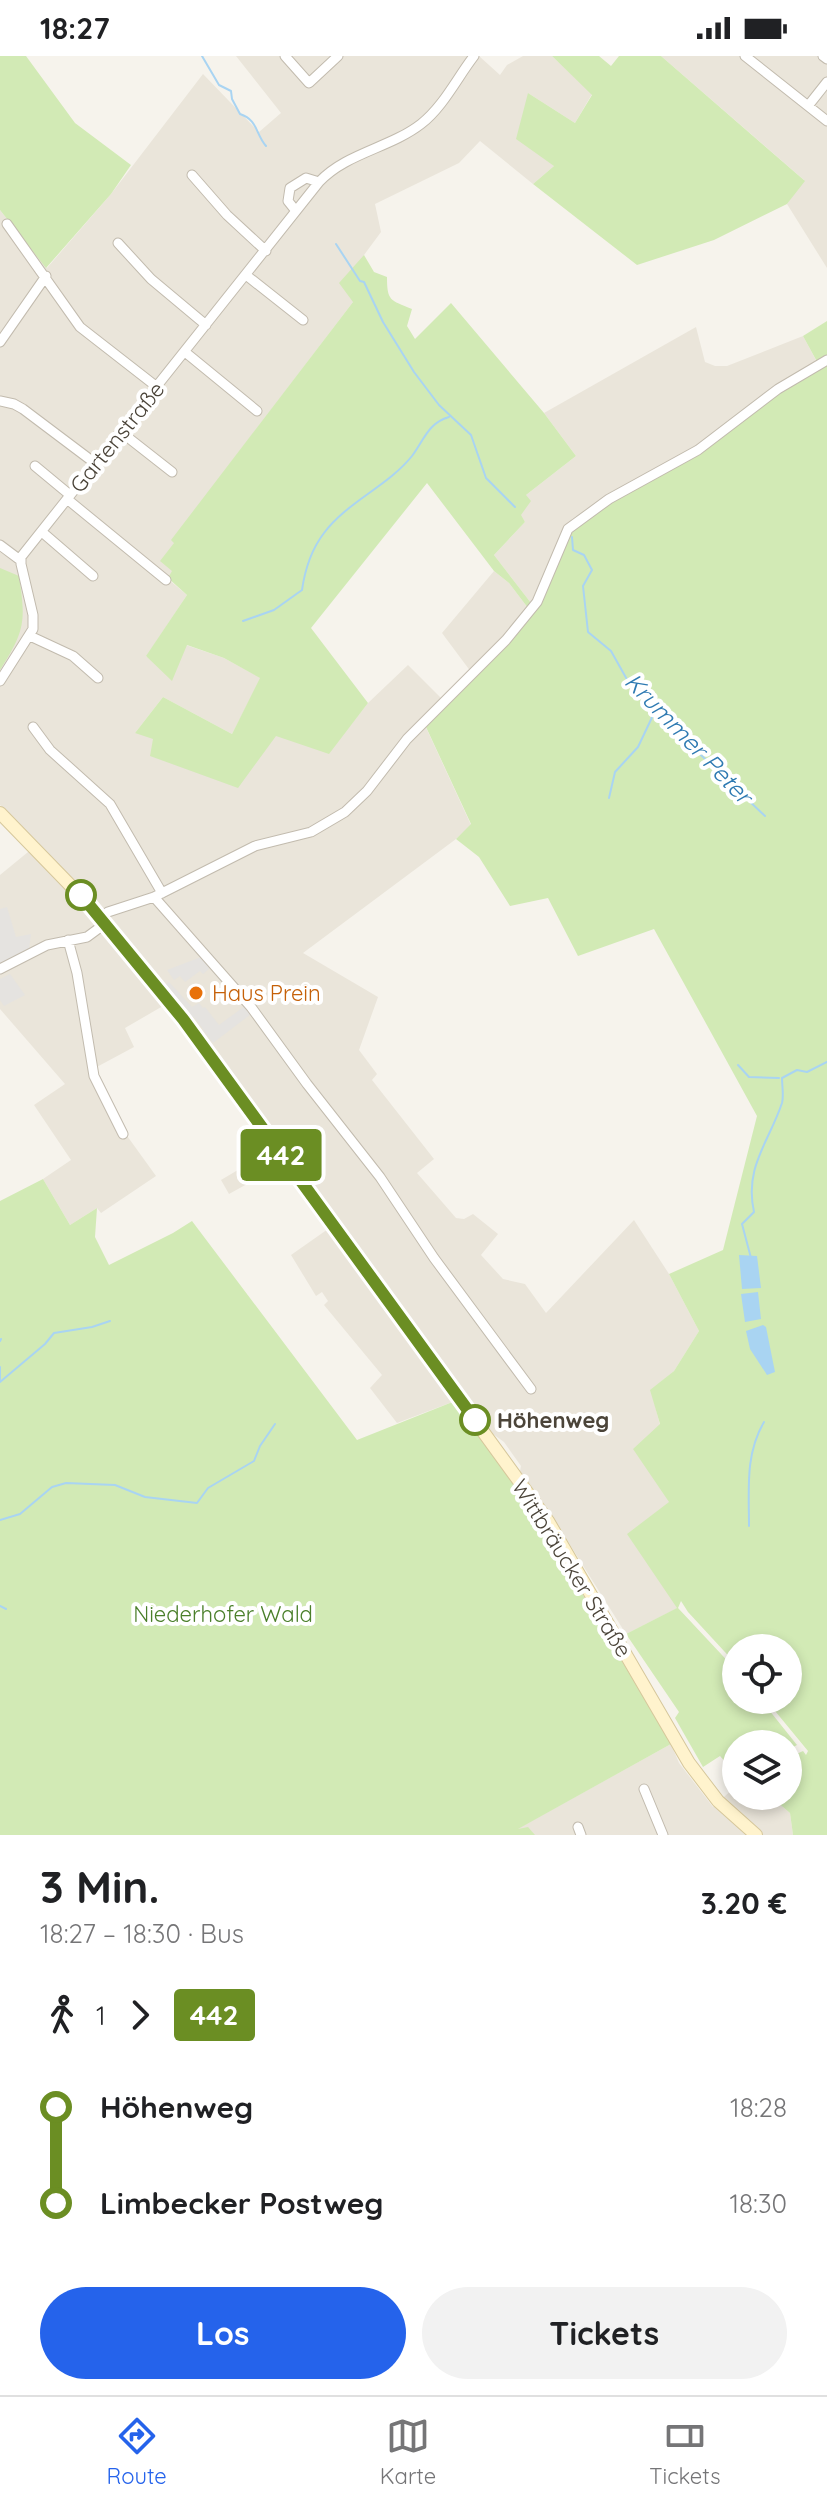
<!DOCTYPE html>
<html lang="de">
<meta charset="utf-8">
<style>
body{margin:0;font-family:Quicksand,sans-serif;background:#f2f2f2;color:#202124;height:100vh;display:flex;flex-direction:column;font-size:30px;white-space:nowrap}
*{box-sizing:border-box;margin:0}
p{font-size:26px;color:#757577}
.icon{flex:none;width:44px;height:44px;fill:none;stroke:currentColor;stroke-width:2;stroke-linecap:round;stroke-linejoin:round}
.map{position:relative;height:1779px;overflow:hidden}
.sheet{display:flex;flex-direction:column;background:#fff;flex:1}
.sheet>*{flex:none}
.badge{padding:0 16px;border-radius:6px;font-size:28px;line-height:52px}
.fabs{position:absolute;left:722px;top:1578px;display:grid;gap:16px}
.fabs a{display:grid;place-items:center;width:80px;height:80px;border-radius:50%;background:#fff;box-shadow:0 4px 12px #0003;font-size:40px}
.map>.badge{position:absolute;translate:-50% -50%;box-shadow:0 0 0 4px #fff}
.legs{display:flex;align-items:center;gap:12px;height:88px;padding:0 40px;font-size:26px}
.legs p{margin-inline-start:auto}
.headline{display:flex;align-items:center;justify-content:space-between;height:136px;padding:0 40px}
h1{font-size:44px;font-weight:700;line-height:60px}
.action{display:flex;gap:16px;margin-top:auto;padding:16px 40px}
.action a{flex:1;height:92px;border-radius:48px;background:#2563eb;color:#fff;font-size:32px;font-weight:700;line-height:92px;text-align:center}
.action a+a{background:#f2f2f2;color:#202124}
ul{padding:0 40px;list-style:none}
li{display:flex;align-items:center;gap:28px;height:96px;font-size:30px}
li i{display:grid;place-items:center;width:12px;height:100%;margin:0 10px;background:currentColor}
li i::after{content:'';width:20px;height:20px;margin:-10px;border:6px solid;border-radius:50%;background:#fff}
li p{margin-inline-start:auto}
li:first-child i{background:linear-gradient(#0000 50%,currentColor 0)}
li:last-child i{background:linear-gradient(currentColor 50%,#0000 0)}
.status{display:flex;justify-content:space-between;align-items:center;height:56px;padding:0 40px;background:#fff;direction:ltr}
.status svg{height:22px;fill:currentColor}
.tab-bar{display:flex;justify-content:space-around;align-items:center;height:112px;border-top:2px solid #e0e0e0;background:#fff;font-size:22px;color:#757577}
.tab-bar a{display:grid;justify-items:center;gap:4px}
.tab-bar .current{color:#2563eb}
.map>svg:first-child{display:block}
.residential{fill:#eae5da}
.green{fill:#d2eab5}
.parking{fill:#e5e3e0}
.water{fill:#a9d4f2}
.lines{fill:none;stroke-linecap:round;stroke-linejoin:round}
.stream{stroke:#a9d4f2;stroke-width:2}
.minor-casing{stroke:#c2bbae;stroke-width:11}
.secondary-casing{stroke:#d6c79b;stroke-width:14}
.minor{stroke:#fff;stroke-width:9}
.secondary{stroke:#fff3cd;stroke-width:12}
.line-1-casing{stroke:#fff;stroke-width:18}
.line-1{stroke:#6b8e23;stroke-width:12}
.stop-1-dot{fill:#fff;stroke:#6b8e23;stroke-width:4}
.food-dot{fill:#e8710a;stroke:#fff;stroke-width:3}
.labels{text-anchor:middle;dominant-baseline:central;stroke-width:8;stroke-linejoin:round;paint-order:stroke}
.street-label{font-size:22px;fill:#4b4439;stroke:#fff}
.food-label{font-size:22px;fill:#c56008;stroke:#fff;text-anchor:start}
.stop-label{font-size:22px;font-weight:bold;fill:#4b4439;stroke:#fff;text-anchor:start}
.park-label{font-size:22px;fill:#4a7f2a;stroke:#fff}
.water-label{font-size:24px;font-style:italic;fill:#2e7ab2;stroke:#fff}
</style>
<div class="status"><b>18:27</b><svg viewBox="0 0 49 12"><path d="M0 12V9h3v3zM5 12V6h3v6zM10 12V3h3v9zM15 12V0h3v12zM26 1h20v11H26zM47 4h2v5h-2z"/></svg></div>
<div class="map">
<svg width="827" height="1779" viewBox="0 0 827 1779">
<rect width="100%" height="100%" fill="#f6f3ec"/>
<path class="residential" d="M236,0H479L500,19L507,9L523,0H552L592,38L575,67L528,37L554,110L533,128L480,85L459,107L375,148L381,176L364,199L353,246L172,484L174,486L173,515L168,523L187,539L146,601L186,589L224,602L261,622L232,678L163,641L135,677L276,680L350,670L368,647L408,609L443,644L423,665L471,769L456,783L303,897L378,941L359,994L377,1018L372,1024L434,1103L417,1117L456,1162L464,1163L473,1158L498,1178L481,1199L503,1223L525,1228L546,1257L634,1164L669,1218L699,1275L674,1315L651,1334L660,1369L669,1446L678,1552L626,1578L555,1465L520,1415L521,1410L504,1386L493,1378L465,1339L455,1345L397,1367L370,1332L382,1319L324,1249L328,1245L322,1236L316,1240L291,1199L338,1166L290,1104L229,1138L221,1124L280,1089L175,943L125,972L134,991L93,1013L125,1077L156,1120L101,1157L97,1152L70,1169L43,1123L71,1104L34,1049L65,1028L0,953V819L39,787L0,749V154L47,212L111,138L203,18L259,76L281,57Z
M661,0H827V212L787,148L804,124Z
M696,271L705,306L715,310H727L803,280L817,306L697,393L615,436L572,463L559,482L531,547L494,499L525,466L520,459L526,439L576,400L544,357Z
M494,515L509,527L528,552L471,616L442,577Z
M671,1688L679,1707L713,1751L736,1730V1740H770L790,1757L793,1779H506Z"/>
<path class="green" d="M0,0H26L75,67L131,109L111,138L46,212L0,154Z
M552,0H599L611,10L619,0H661L805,125L787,148L714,184L637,209L533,128L554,110L516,83L528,37L575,67L592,39Z
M364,199L374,216L387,221C387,245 390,244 412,253L407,270L415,283L451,247L544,357L576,400L526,439L531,445L521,459L525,466L494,499L531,547L528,552L509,527L494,515L427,427L311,572L368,647L329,698L276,680L238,732L150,700L153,683L135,677L163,641L232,678L260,622L224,602L187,589L172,625L146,600L187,539L168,522L172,515L160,505L174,487L171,484L353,246L339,227Z
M827,265V1779H793L790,1757L770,1740H788V1702L803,1695L806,1699L808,1695L766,1644H788V1592H736V1608L688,1556L681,1545L678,1552L736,1614V1644H761L797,1689L788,1694V1688H736V1718L720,1700L703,1711L675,1662L679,1656L626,1578L677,1552L627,1478L669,1446L633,1393L660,1368L650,1334L674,1315L699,1275L669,1218L723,1194L757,1060L654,873L578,900L548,842L510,850L479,801L456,783L471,768L426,671L515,581L539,546L569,473L609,445L699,399L780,336L821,313L803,280Z
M0,512L19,520C26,565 25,575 0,614Z
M43,1123L70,1169L97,1152L95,1181L109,1209L173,1177L192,1165L357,1384L455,1345L541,1468L671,1688L518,1773L528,1771L535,1779H0V1145Z"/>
<path class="parking" d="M7,851L16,881L31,878L29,893L0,908V853Z
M201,901L210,912L203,918L200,915L185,926L180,920L174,924L167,914Z
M10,918L25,939L4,950L0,944V923Z
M169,926L192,951L199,947L203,952L205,951L219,969L245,950L251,958L213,987L194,961L190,963L165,929Z"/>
<path class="water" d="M739,1199L757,1200L761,1232L742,1233Z
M758,1236L761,1263L745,1266L741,1238Z
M763,1269L766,1271L775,1316L767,1319L750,1293L746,1275Z"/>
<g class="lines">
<path class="stream" d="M202,0L219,29L231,35L232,43L240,58C258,64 255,77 266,90
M336,188L360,225L364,226L383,266L414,316L439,349L471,379L486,422L515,451
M572,481L573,494L584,499L592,514L583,530L588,576L611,595L629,627L645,635L656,653L678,672L682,681L765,760
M243,565L274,554L302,534C305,513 311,494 324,477C347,446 388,430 412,400C424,384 428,367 449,361
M609,742L615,716L638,691L656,653
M738,1009L749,1021L779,1022
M751,1202L742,1168L754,1156C744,1111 769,1086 782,1047C784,1040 782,1030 782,1022L797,1014L807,1016L827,1006
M0,1285L1,1283
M0,1311V1325
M0,1326L45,1288L54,1277L92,1271L110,1265
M0,1464L20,1458L52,1431L66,1427L115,1429L145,1441L197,1447L208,1432L254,1405L260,1390L275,1368
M749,1470C749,1434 745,1398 764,1366
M0,1550L6,1553"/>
<g class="minor-casing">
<path id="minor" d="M285,0L309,27L338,0
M745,0L827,65
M823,0L827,3
M808,50L827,26
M192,119L227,159L266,195
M296,155L288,145L290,132L306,122L319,126
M7,168L80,271L157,331
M118,187L151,223L206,269
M246,219L303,264
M0,286L46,220
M185,296L257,355
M0,345L14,348L23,353L96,408
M121,376L172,416
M35,410L70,439
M67,443L166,524
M42,476L93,520
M0,489L20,504
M30,580L73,600L98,622
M0,625L33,573V559L21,508V501L319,126C346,97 390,92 421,68C443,51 457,22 474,0
M33,671L50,694L110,748L162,837
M154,841L251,951L307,1028L380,1121L434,1202L531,1333
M101,861L108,856L154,841L255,790L311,776L345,756L367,735L407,683L506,584L537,546L568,473L609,443L698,394L778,333L827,304
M68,884L77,917L94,1020L123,1078
M0,913L47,889L87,881L106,867
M644,1733L663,1779
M578,1771L581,1779"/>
</g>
<g class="secondary-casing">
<path id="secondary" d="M0,757L101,861L183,963L548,1465L689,1707L718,1745L756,1779"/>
</g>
<use href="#minor" class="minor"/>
<use href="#secondary" class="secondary"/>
</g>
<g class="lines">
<g class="line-1-casing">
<path id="line-1" d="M81,839L183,963L475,1364"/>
</g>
<use href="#line-1" class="line-1"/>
</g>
<g class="stop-1-dot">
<circle cx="81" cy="839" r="14"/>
<circle cx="475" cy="1364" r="14"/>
</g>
<circle class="food-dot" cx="196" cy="937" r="8"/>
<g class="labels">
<g class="street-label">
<text transform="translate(117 381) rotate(-51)">Gartenstraße</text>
<text transform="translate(572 1512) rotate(58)">Wittbräucker Straße</text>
</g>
<g class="food-label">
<text x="212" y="937">Haus Prein</text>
</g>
<g class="stop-label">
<text x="497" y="1364">Höhenweg</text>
</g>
<g class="park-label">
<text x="223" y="1558">Niederhofer Wald</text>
</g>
<g class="water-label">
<text transform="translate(689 682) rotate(46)">Krummer Peter</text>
</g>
</g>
</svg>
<div class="fabs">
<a><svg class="icon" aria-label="locate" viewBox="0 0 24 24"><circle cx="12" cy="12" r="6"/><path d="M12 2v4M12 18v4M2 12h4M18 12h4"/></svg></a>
<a><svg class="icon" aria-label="layers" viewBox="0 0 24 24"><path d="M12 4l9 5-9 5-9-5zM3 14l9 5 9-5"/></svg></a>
</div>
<b class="badge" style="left:281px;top:1099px;background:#6b8e23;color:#fff">442</b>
</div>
<section class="sheet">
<div class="headline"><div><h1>3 Min.</h1><p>18:27 – 18:30 · Bus</p></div><b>3.20 €</b></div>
<div class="legs"><svg class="icon" aria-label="walk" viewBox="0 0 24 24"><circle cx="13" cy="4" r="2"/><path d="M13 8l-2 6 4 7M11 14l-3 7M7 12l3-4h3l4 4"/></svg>1<svg class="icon" aria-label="forward" viewBox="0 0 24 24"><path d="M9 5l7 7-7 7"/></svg><b class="badge" style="background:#6b8e23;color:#fff">442</b></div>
<ul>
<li><i style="color:#6b8e23"></i><b>Höhenweg</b><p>18:28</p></li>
<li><i style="color:#6b8e23"></i><b>Limbecker Postweg</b><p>18:30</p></li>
</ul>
<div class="action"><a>Los</a><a>Tickets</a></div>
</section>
<nav class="tab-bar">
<a class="current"><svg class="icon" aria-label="directions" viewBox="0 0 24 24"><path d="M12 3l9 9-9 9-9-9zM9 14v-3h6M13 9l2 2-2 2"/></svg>Route</a>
<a><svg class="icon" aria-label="map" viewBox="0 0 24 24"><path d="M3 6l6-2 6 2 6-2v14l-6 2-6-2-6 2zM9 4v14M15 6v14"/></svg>Karte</a>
<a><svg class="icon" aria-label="tickets" viewBox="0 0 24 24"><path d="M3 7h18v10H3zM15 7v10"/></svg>Tickets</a>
</nav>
